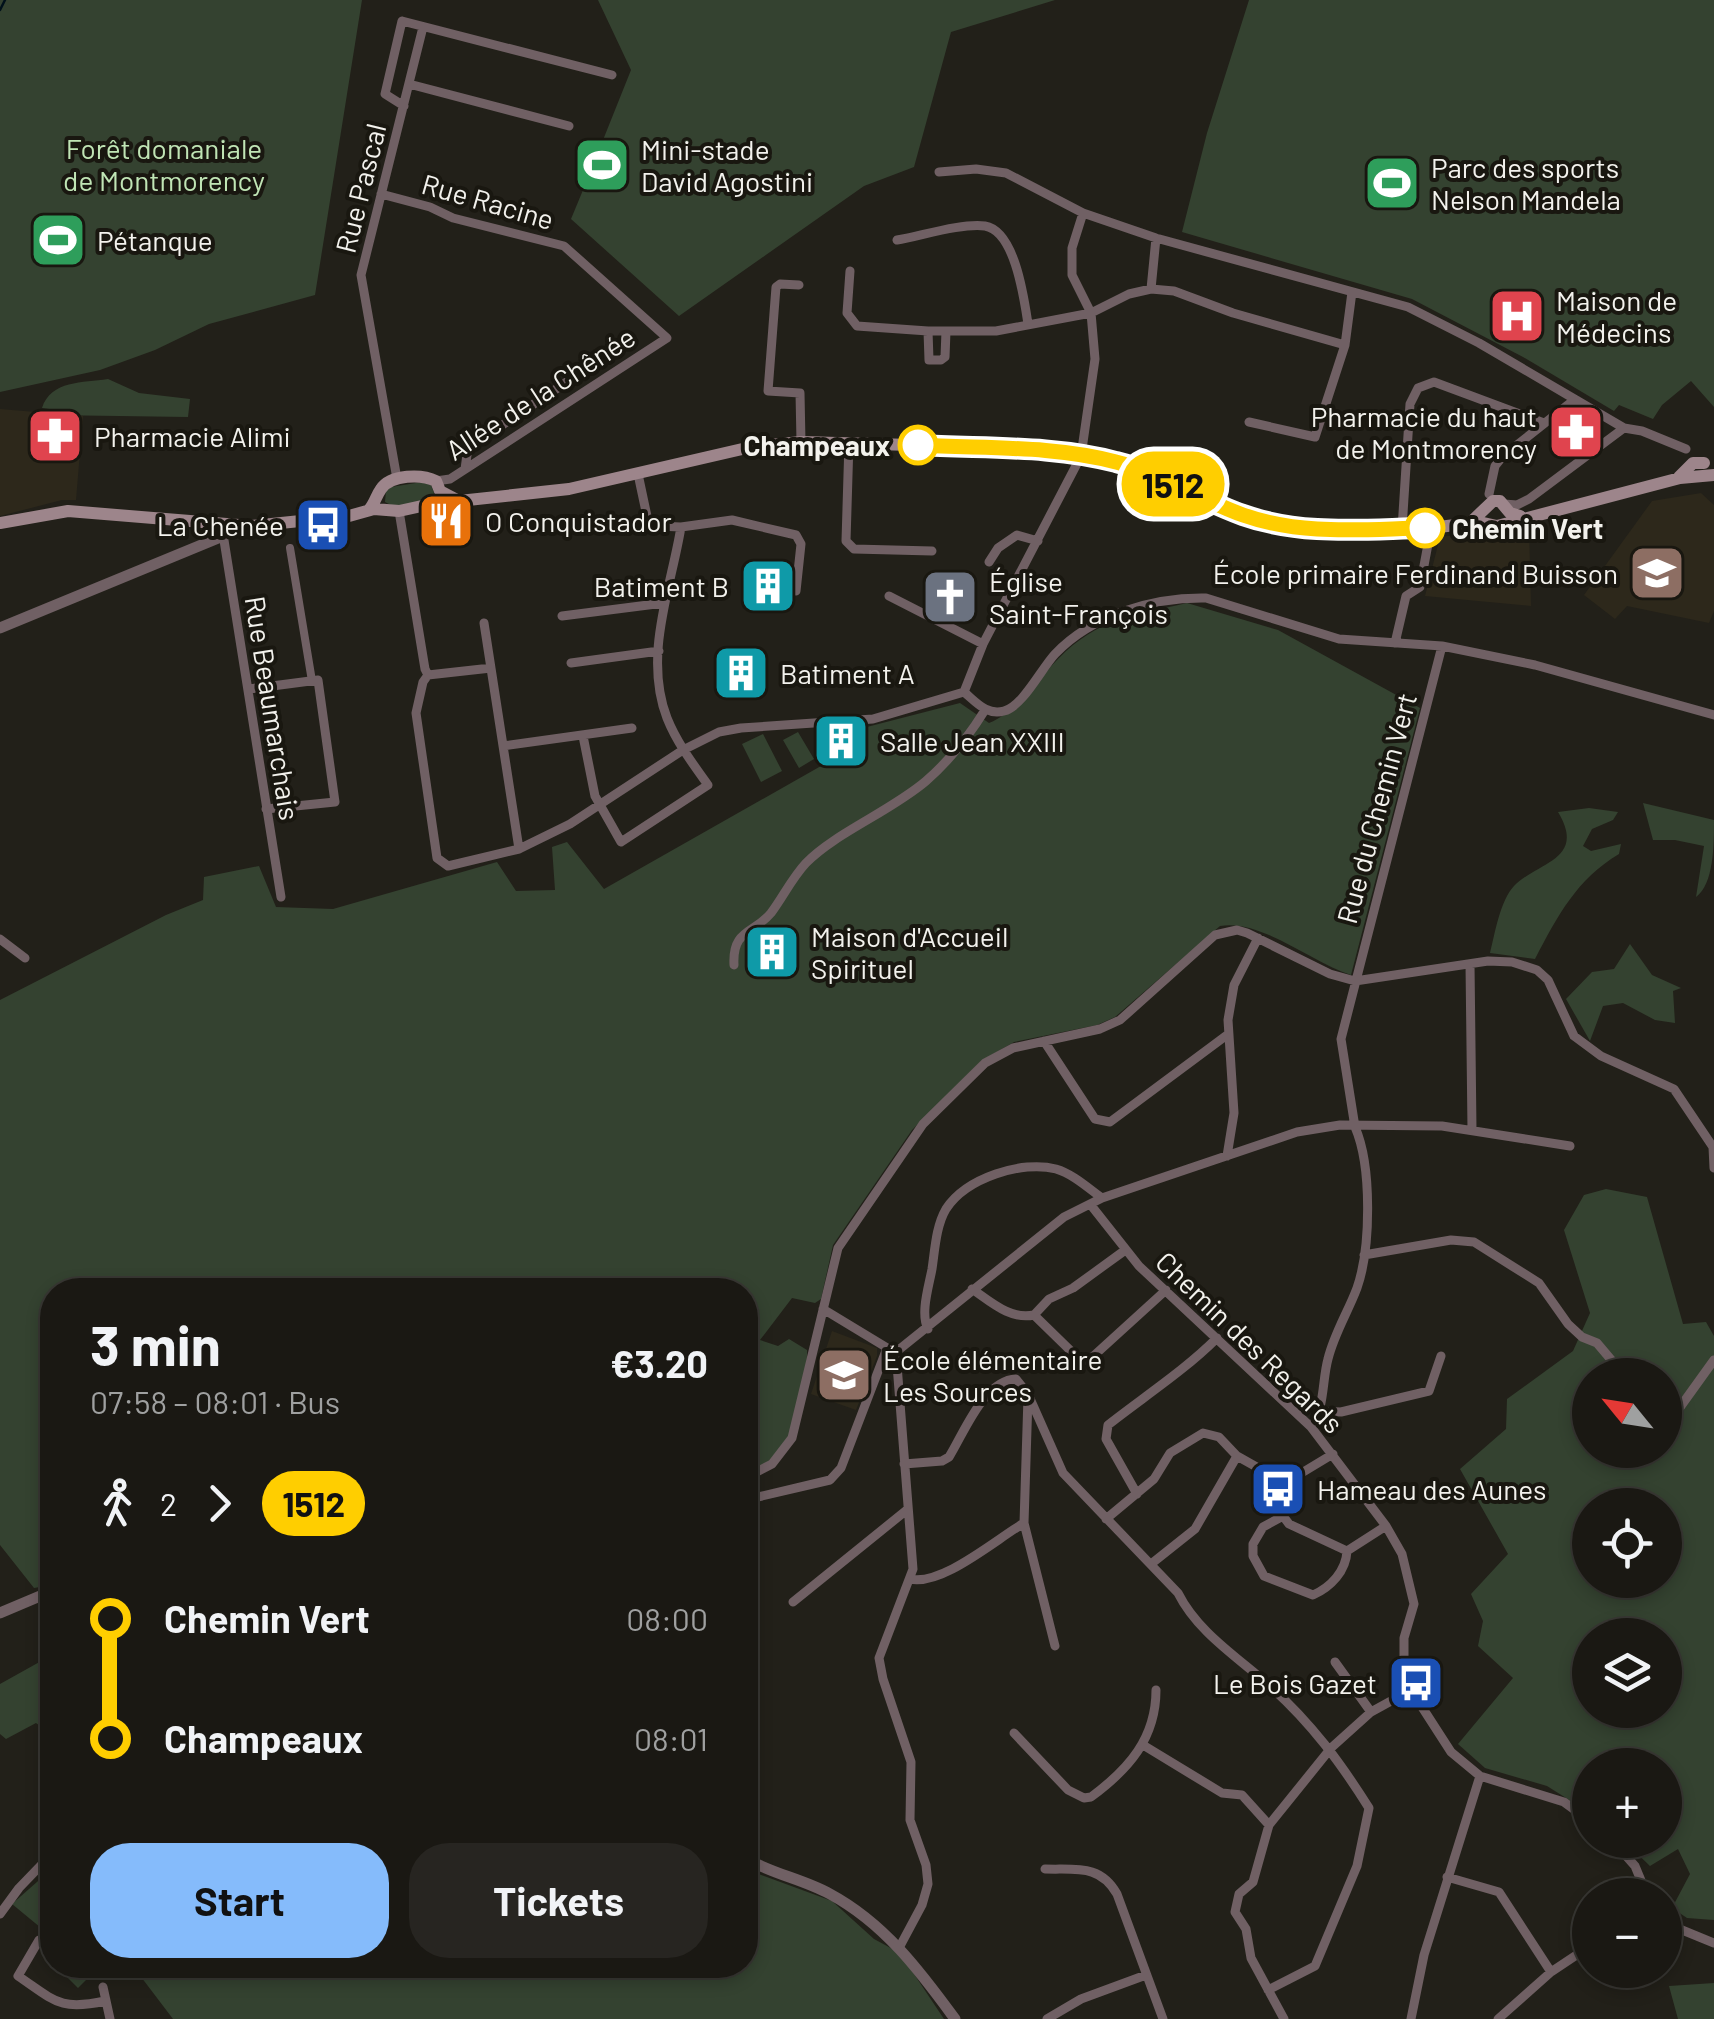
<!DOCTYPE html>
<meta charset="utf-8">
<style>
body{margin:0;font-family:Barlow,sans-serif;background:#272521;color:#f1f3f6;height:100vh;display:flex;flex-direction:column;font-size:38px;white-space:nowrap}
*{box-sizing:border-box;margin:0}
p{font-size:32px;color:#9fa0a0}
.icon{flex:none;width:55px;height:55px;fill:none;stroke:currentColor;stroke-width:2;stroke-linecap:round;stroke-linejoin:round}
.map{position:relative;flex:1;overflow:hidden}
.drawer{position:absolute;left:40px;top:1278px;width:718px;height:700px;display:flex;flex-direction:column;background:#1a1813;border-radius:40px;box-shadow:0 5px 15px #0003,0 0 0 2px #383733}
.drawer>*{flex:none}
.badge{padding:0 20px;border-radius:32px;font-size:35px;line-height:65px}
.needle{width:65px;rotate:300deg}
.buttons{position:absolute;left:1572px;top:1358px;display:grid;gap:20px}
.buttons a{display:grid;place-items:center;width:110px;height:110px;border-radius:50%;background:#1a1813;box-shadow:0 5px 15px #0003,0 0 0 2px #383733;font-size:50px}
.map>.badge{position:absolute;translate:-50% -50%;box-shadow:0 0 0 5px #fff}
.legs{display:flex;align-items:center;gap:15px;height:110px;padding:0 50px;font-size:32px}
.legs p{margin-inline-start:auto}
.summary{display:flex;align-items:center;justify-content:space-between;height:170px;padding:0 50px}
h1{font-size:55px;font-weight:700;line-height:75px}
.cta{display:flex;gap:20px;margin-top:auto;padding:20px 50px}
.cta a{flex:1;height:115px;border-radius:40px;background:#85bbfb;color:#111;font-size:40px;font-weight:700;line-height:115px;text-align:center}
.cta a+a{background:#272521;color:#f1f3f6}
ul{padding:0 50px;list-style:none}
li{display:flex;align-items:center;gap:35px;height:120px;font-size:38px}
li i{display:grid;place-items:center;width:15px;height:100%;margin:0 12px;background:currentColor}
li i::after{content:'';width:25px;height:25px;margin:-12px;border:8px solid;border-radius:50%;background:#1a1813}
li p{margin-inline-start:auto}
li:first-child i{background:linear-gradient(#0000 50%,currentColor 0)}
li:last-child i{background:linear-gradient(currentColor 50%,#0000 0)}
.map>svg:first-child{display:block}
.built{fill:#2d281b}
.green{fill:#344230;fill-rule:evenodd}
.lines{fill:none;stroke-linecap:round;stroke-linejoin:round}
.stream{stroke:#00111b;stroke-width:2.5}
.pedestrian{stroke:#706064;stroke-width:8}
.minor{stroke:#706064;stroke-width:9}
.tertiary{stroke:#706064;stroke-width:11}
.secondary{stroke:#9d858b;stroke-width:12}
.line-1-casing{stroke:#fff;stroke-width:22}
.line-1{stroke:#ffce00;stroke-width:15}
.stop-1-dot{fill:#fff;stroke:#ffce00;stroke-width:5}
.labels{text-anchor:middle;dominant-baseline:central;stroke-width:8;stroke-linejoin:round;paint-order:stroke}
.park-label{font-size:28px;fill:#c0e5b5;stroke:#191710}
.poi-label{font-size:28px;fill:#f3f2ed;stroke:#191710;text-anchor:start}
.street-label{font-size:28px;fill:#f3f2ed;stroke:#191710}
.stop-label{font-size:28px;font-weight:bold;fill:#f3f2ed;stroke:#191710;text-anchor:end}
</style>
<div class="map">
<svg width="1714" height="2019" viewBox="0 0 1714 2019">
<rect width="100%" height="100%" fill="#222019"/>
<path class="built" d="M0,409L83,416L76,500H62L0,516Z
M1701,493L1714,505V611L1709,623L1627,606L1615,619L1584,595L1652,501Z
M1529,526L1531,606L1425,596L1440,537Z
M832,1331L877,1348V1356L856,1410L811,1394Z"/>
<path class="green" d="M0,0H362L315,295L209,324L155,350L100,370L0,392Z
M598,0H1055L951,32L914,167L864,186L679,316L571,219L588,178L575,176L578,149L599,150L631,70Z
M1249,0H1714V407L1691,381L1662,405L1653,419L1619,405L1614,411L1523,357L1412,299L1182,232L1207,133Z
M108,379L139,393L190,399L188,417L49,415V409L42,408C51,380 83,383 108,379Z
M422,482L431,485L434,493L431,500L395,507L385,502L386,491L391,487Z
M1187,603L1278,630L1420,708L1351,975C1311,962 1261,919 1220,926L1115,1017L1097,1025L1014,1042L981,1061L912,1130L833,1245L821,1299L815,1303L792,1298L760,1340L778,1346L789,1339L807,1350C808,1378 794,1443 773,1463C767,1469 754,1472 745,1476V1290H52V1585L34,1588L0,1545V1000L166,915L203,900L204,877L259,866L276,907L333,909L497,862L516,891L555,890L552,847L567,842L604,889L858,745L859,729L960,703L989,723C1020,710 1035,682 1058,659C1098,618 1134,615 1187,603Z
M798,732L814,759L799,768L783,740Z
M763,734L782,771L761,782L742,744Z
M1643,803L1714,820C1714,845 1714,884 1696,897L1704,846L1675,840H1653Z
M1589,808L1618,812L1613,820L1592,829L1583,846L1591,851L1621,844L1619,854C1577,879 1558,915 1535,959L1490,953C1495,933 1500,901 1514,886C1537,862 1587,860 1558,812Z
M1630,944L1652,975L1681,988L1673,991L1675,1023L1655,1020L1623,1003L1603,1006L1590,1041L1566,999L1592,972L1614,969Z
M1606,1189L1647,1197L1683,1324L1706,1322L1714,1336V1920L1687,1918L1672,1908L1690,1874L1678,1849L1650,1866L1623,1840H1665V1765H1590V1813L1547,1786L1485,1768L1458,1744L1513,1678L1478,1646L1483,1621L1471,1594L1508,1554L1460,1469L1506,1429L1507,1399L1573,1351L1590,1313L1564,1230L1584,1195ZM1590,1375H1665V1450H1590ZM1590,1505H1665V1580H1590ZM1590,1635H1665V1710H1590Z
M52,1655V1735L36,1723L6,1739L0,1734V1684Z
M745,1869L832,1901L874,1939L900,1953L944,2019H173L132,1965H745Z
M46,1874L52,1882V1937L12,1904Z
M70,1965H101L78,1988L65,1975Z
M1714,1983V2019H1678L1669,1986Z"/>
<g class="lines">
<path class="stream" d="M0,10L5,0"/>
<path class="pedestrian" d="M290,548L312,681"/>
<path class="minor" d="M409,84L569,126
M404,106L385,94L402,21L612,75
M939,172L976,169L1006,173L1083,213L1156,238L1408,307L1479,343L1624,428L1642,431L1686,449
M381,194L430,207L453,218L564,246L667,338L450,479L436,481
M897,240C921,236 961,223 985,226C1015,231 1024,298 1028,324
M850,271L847,313L857,326L928,331H996L1091,313L1129,294L1151,289L1174,291L1233,313L1345,345
M799,285L780,284L776,287L768,391L800,393L801,442
M1151,289L1156,238
M928,331L929,360H941L945,357L946,331
M1249,422L1315,437L1345,345L1352,292
M849,442L846,541L854,549L932,551
M465,469L468,448L601,359
M397,479L361,275L423,27
M1489,494L1495,466L1503,456L1574,400
M1504,504L1517,505L1529,499L1624,428
M399,511L425,669L428,675L423,682L416,713L437,858L448,866L519,849L570,824L683,750L719,732L741,728L873,719L964,692
M681,527L732,520L796,535L801,544L796,591
M1402,529L1410,404L1418,388L1434,382L1544,423
M223,534L281,897
M989,562L998,548L1017,535L1038,541
M889,596L983,644
M562,616L664,603
M484,623L519,849
M1395,643L1406,596L1420,587L1431,528
M571,663L659,651
M428,675L491,668
M249,689L318,680L335,802L266,809
M964,692C976,702 987,716 1004,711C1023,706 1041,669 1055,654C1092,615 1153,597 1206,598L1339,639L1442,646L1535,665L1714,715
M964,692L983,644L1081,456L1095,359L1091,313L1072,275V248L1083,213
M583,736L595,796L621,842L708,785C693,764 677,743 667,718C643,656 671,588 681,527L657,526L648,521L638,474
M503,746L632,728
M0,939L25,958
M1470,964L1472,1129
M734,965C732,929 754,934 771,913C783,897 792,878 806,863C835,833 891,811 926,781C950,760 969,736 985,710
M1044,1041L1095,1119L1110,1122L1227,1035
M1227,1156L1234,1113L1228,1020L1234,985L1258,938
M1090,1204L1139,1266L1311,1427L1386,1526L1402,1554L1414,1604L1404,1638V1664L1411,1690L1451,1752L1480,1776L1564,1802L1590,1821
M1364,1255L1451,1240L1474,1242L1539,1283L1568,1324L1582,1337L1597,1343L1624,1375
M972,1289C991,1302 1010,1320 1034,1315L1075,1355L1088,1361L1166,1290
M823,1309L889,1349
M1034,1315L1049,1299L1073,1288L1124,1251
M928,1329C920,1313 929,1286 932,1269C935,1249 936,1226 946,1209C966,1178 1022,1160 1056,1169C1073,1174 1088,1188 1102,1198
M896,1352L1064,1217L1102,1198L1297,1132L1340,1125L1442,1126L1570,1146
M896,1352L913,1569L879,1658L883,1679L911,1762L910,1820L926,1865L928,1884L922,1905L899,1948
M1318,1411L1341,1412L1429,1391L1441,1356
M1665,1416L1673,1417L1714,1360
M1311,1427C1325,1409 1322,1380 1328,1359C1334,1334 1348,1312 1357,1288C1371,1248 1372,1166 1355,1127L1341,1039L1442,646
M904,1464L942,1461L949,1457C964,1433 984,1380 1016,1379L1028,1394L1063,1473L1178,1593C1198,1633 1239,1658 1271,1687C1312,1724 1340,1762 1369,1808L1357,1866L1315,1966L1268,1990
M745,1478L772,1464L792,1438L838,1248L923,1124L985,1063L1013,1048L1100,1029L1120,1020L1215,935L1237,930L1247,933L1330,974L1355,981L1488,961L1512,962L1537,970L1548,980L1574,1036L1601,1056L1674,1089L1713,1147L1714,1168
M1285,1483L1283,1516L1289,1524L1347,1551
M1137,1494L1106,1439L1108,1425C1145,1396 1185,1370 1217,1338
M745,1500L830,1480L841,1468L887,1348
M1283,1516L1263,1527L1253,1544V1556L1264,1576L1313,1595C1331,1587 1346,1571 1347,1551L1386,1526
M1106,1519L1154,1479L1170,1453L1203,1433L1219,1437L1237,1456L1285,1483L1333,1454
M1024,1523L1055,1646
M1151,1564L1195,1529L1237,1456
M910,1579C942,1586 995,1540 1024,1523L1028,1397
M793,1602L908,1509
M1335,1662L1371,1712
M1014,1733L1068,1790L1084,1798L1091,1797C1129,1769 1156,1738 1156,1690
M1143,1745L1222,1793L1242,1795L1269,1825
M1612,1840L1635,1866L1647,1895
M52,1850L45,1856L47,1862L52,1863
M1045,1869C1076,1870 1100,1864 1117,1894L1163,2019
M1447,1877L1499,1892L1551,1972
M0,1914L19,1888L46,1860
M1665,1923L1714,1943
M39,1940L18,1976C55,2001 60,2011 105,2001
M103,1987L110,2019
M1047,2019L1081,1999L1146,1975
M1284,2019L1251,1958L1246,1929L1235,1912L1239,1894L1253,1882L1269,1825L1331,1748L1371,1712L1411,1690
M1411,2019L1424,1955L1480,1776
M1498,2019L1551,1972L1590,1946"/>
<path class="tertiary" d="M0,628L245,527
M0,1613L52,1591
M745,1858C772,1874 803,1879 830,1894C884,1923 920,1971 955,2019"/>
<path class="secondary" d="M1679,477L1693,463H1704
M369,510C375,503 376,496 381,489C391,474 422,474 436,481L440,491L459,501
M1471,522L1493,501H1500L1510,513L1520,516
M0,523L68,511L251,526L349,516L374,509L399,511L431,504L569,489L751,447L801,442L912,445L1096,458L1129,466L1244,516L1305,529L1431,528L1479,522L1497,526L1680,478L1714,475"/>
</g>
<g class="lines">
<g class="line-1-casing">
<path id="line-1" d="M918,445C983,449 1053,445 1116,462C1161,473 1200,500 1243,515C1302,536 1364,529 1425,528"/>
</g>
<use href="#line-1" class="line-1"/>
</g>
<defs>
<g id="stadium-square" transform="scale(2.875)"><rect x="-9" y="-9" width="18" height="18" rx="4" fill="#2e9e5b" stroke="#191710"/><path d="M0-5a6.5 5 0 1 0 0 10a6.5 5 0 1 0 0-10ZM-3.5-1.8h7v3.6h-7Z" fill="#fff"/></g>
<g id="hospital-square" transform="scale(2.875)"><rect x="-9" y="-9" width="18" height="18" rx="4" fill="#e0444e" stroke="#191710"/><path d="M-5-5h3v3.5h4V-5h3V5h-3V1.5h-4V5h-3Z" fill="#fff"/></g>
<g id="pharmacy-square" transform="scale(2.875)"><rect x="-9" y="-9" width="18" height="18" rx="4" fill="#e0444e" stroke="#191710"/><path d="M-2-6h4v4h4v4h-4v4h-4v-4h-4v-4h4Z" fill="#fff"/></g>
<g id="restaurant-square" transform="scale(2.875)"><rect x="-9" y="-9" width="18" height="18" rx="4" fill="#e8710a" stroke="#191710"/><path d="M-5-6h1v4h1v-4h1v4h1v-4h1v5L-1.5 .5V6h-2V.5L-5-1ZM5-6V6H3V1.5H1.5Q1.5-4 5-6Z" fill="#fff"/></g>
<g id="bus-square" transform="scale(2.875)"><rect x="-9" y="-9" width="18" height="18" rx="4" fill="#1a4fb4" stroke="#191710"/><path d="M-5-6H5V4H4V6H2V4H-2V6H-4V4H-5ZM-3.5-4V0h7V-4ZM-3.5 1.2v1.5H-2V1.2ZM2 1.2v1.5H3.5V1.2Z" fill="#fff"/></g>
<g id="school-square" transform="scale(2.875)"><rect x="-9" y="-9" width="18" height="18" rx="4" fill="#8d6e63" stroke="#191710"/><path d="M0-5L7-2L0 1L-7-2ZM-4 1L0 2.5L4 1V4Q0 6-4 4Z" fill="#fff"/></g>
<g id="building-square" transform="scale(2.875)"><rect x="-9" y="-9" width="18" height="18" rx="4" fill="#0f9aa8" stroke="#191710"/><path d="M-4-6H4V6H1V3H-1V6H-4ZM-2.5-4.3h1.7v1.8h-1.7ZM.8-4.3h1.7v1.8H.8ZM-2.5-1h1.7V.8h-1.7ZM.8-1h1.7V.8H.8Z" fill="#fff"/></g>
<g id="church-square" transform="scale(2.875)"><rect x="-9" y="-9" width="18" height="18" rx="4" fill="#6b7280" stroke="#191710"/><path d="M-1.2-6h2.4v3.5h3.3v2.4h-3.3V6h-2.4V-.1h-3.3v-2.4h3.3Z" fill="#fff"/></g>
</defs>
<g fill-rule="evenodd">
<use href="#stadium-square" x="602" y="165"/>
<use href="#stadium-square" x="1392" y="183"/>
<use href="#stadium-square" x="58" y="240"/>
<use href="#hospital-square" x="1517" y="316"/>
<use href="#pharmacy-square" x="1576" y="432"/>
<use href="#pharmacy-square" x="55" y="436"/>
<use href="#restaurant-square" x="446" y="521"/>
<use href="#bus-square" x="323" y="525"/>
<use href="#school-square" x="1657" y="573"/>
<use href="#building-square" x="768" y="586"/>
<use href="#church-square" x="950" y="597"/>
<use href="#building-square" x="741" y="673"/>
<use href="#building-square" x="841" y="741"/>
<use href="#building-square" x="772" y="952"/>
<use href="#school-square" x="844" y="1375"/>
<use href="#bus-square" x="1278" y="1489"/>
<use href="#bus-square" x="1416" y="1683"/>
</g>
<g class="stop-1-dot">
<circle cx="918" cy="445" r="18"/>
<circle cx="1425" cy="528" r="18"/>
</g>
<g class="labels">
<g class="park-label">
<text x="164" y="148">Forêt domaniale<tspan x="164" dy="32">de Montmorency</tspan></text>
</g>
<g class="poi-label">
<text x="641" y="149">Mini-stade<tspan x="641" dy="32">David Agostini</tspan></text>
<text x="1431" y="167">Parc des sports<tspan x="1431" dy="32">Nelson Mandela</tspan></text>
<text x="97" y="240">Pétanque</text>
<text x="1556" y="300">Maison de<tspan x="1556" dy="32">Médecins</tspan></text>
<text x="1537" y="416" text-anchor="end">Pharmacie du haut<tspan x="1537" dy="32">de Montmorency</tspan></text>
<text x="94" y="436">Pharmacie Alimi</text>
<text x="485" y="521">O Conquistador</text>
<text x="284" y="525" text-anchor="end">La Chenée</text>
<text x="1618" y="573" text-anchor="end">École primaire Ferdinand Buisson</text>
<text x="989" y="581">Église<tspan x="989" dy="32">Saint-François</tspan></text>
<text x="729" y="586" text-anchor="end">Batiment B</text>
<text x="780" y="673">Batiment A</text>
<text x="880" y="741">Salle Jean XXIII</text>
<text x="811" y="936">Maison d'Accueil<tspan x="811" dy="32">Spirituel</tspan></text>
<text x="883" y="1359">École élémentaire<tspan x="883" dy="32">Les Sources</tspan></text>
<text x="1317" y="1489">Hameau des Aunes</text>
<text x="1377" y="1683" text-anchor="end">Le Bois Gazet</text>
</g>
<g class="street-label">
<text transform="translate(360 188) rotate(-76)">Rue Pascal</text>
<text transform="translate(488 201) rotate(16)">Rue Racine</text>
<text transform="translate(540 393) rotate(-33)">Allée de la Chênée</text>
<text transform="translate(273 708) rotate(81)">Rue Beaumarchais</text>
<text transform="translate(1376 808) rotate(-75)">Rue du Chemin Vert</text>
<text transform="translate(1250 1342) rotate(44)">Chemin des Regards</text>
</g>
<g class="stop-label">
<text x="890" y="445">Champeaux</text>
<text x="1452" y="528" text-anchor="start">Chemin Vert</text>
</g>
</g>
</svg>
<div class="buttons">
<a><svg class="needle" viewBox="-14 -14 28 28"><path d="M0-13l5 13h-10z" fill="#e53935"/><path d="M0 13l5-13h-10z" fill="#9fa0a0"/></svg></a>
<a><svg class="icon" aria-label="locate" viewBox="0 0 24 24"><circle cx="12" cy="12" r="6"/><path d="M12 2v4M12 18v4M2 12h4M18 12h4"/></svg></a>
<a><svg class="icon" aria-label="layers" viewBox="0 0 24 24"><path d="M12 4l9 5-9 5-9-5zM3 14l9 5 9-5"/></svg></a>
<a>+</a>
<a>−</a>
</div>
<b class="badge" style="left:1173px;top:484px;background:#ffce00;color:#111">1512</b>
<section class="drawer">
<div class="summary"><div><h1>3 min</h1><p>07:58 – 08:01 · Bus</p></div><b>€3.20</b></div>
<div class="legs"><svg class="icon" aria-label="walk" viewBox="0 0 24 24"><circle cx="13" cy="4" r="2"/><path d="M13 8l-2 6 4 7M11 14l-3 7M7 12l3-4h3l4 4"/></svg>2<svg class="icon" aria-label="forward" viewBox="0 0 24 24"><path d="M9 5l7 7-7 7"/></svg><b class="badge" style="background:#ffce00;color:#111">1512</b></div>
<ul>
<li><i style="color:#ffce00"></i><b>Chemin Vert</b><p>08:00</p></li>
<li><i style="color:#ffce00"></i><b>Champeaux</b><p>08:01</p></li>
</ul>
<div class="cta"><a>Start</a><a>Tickets</a></div>
</section>
</div>
